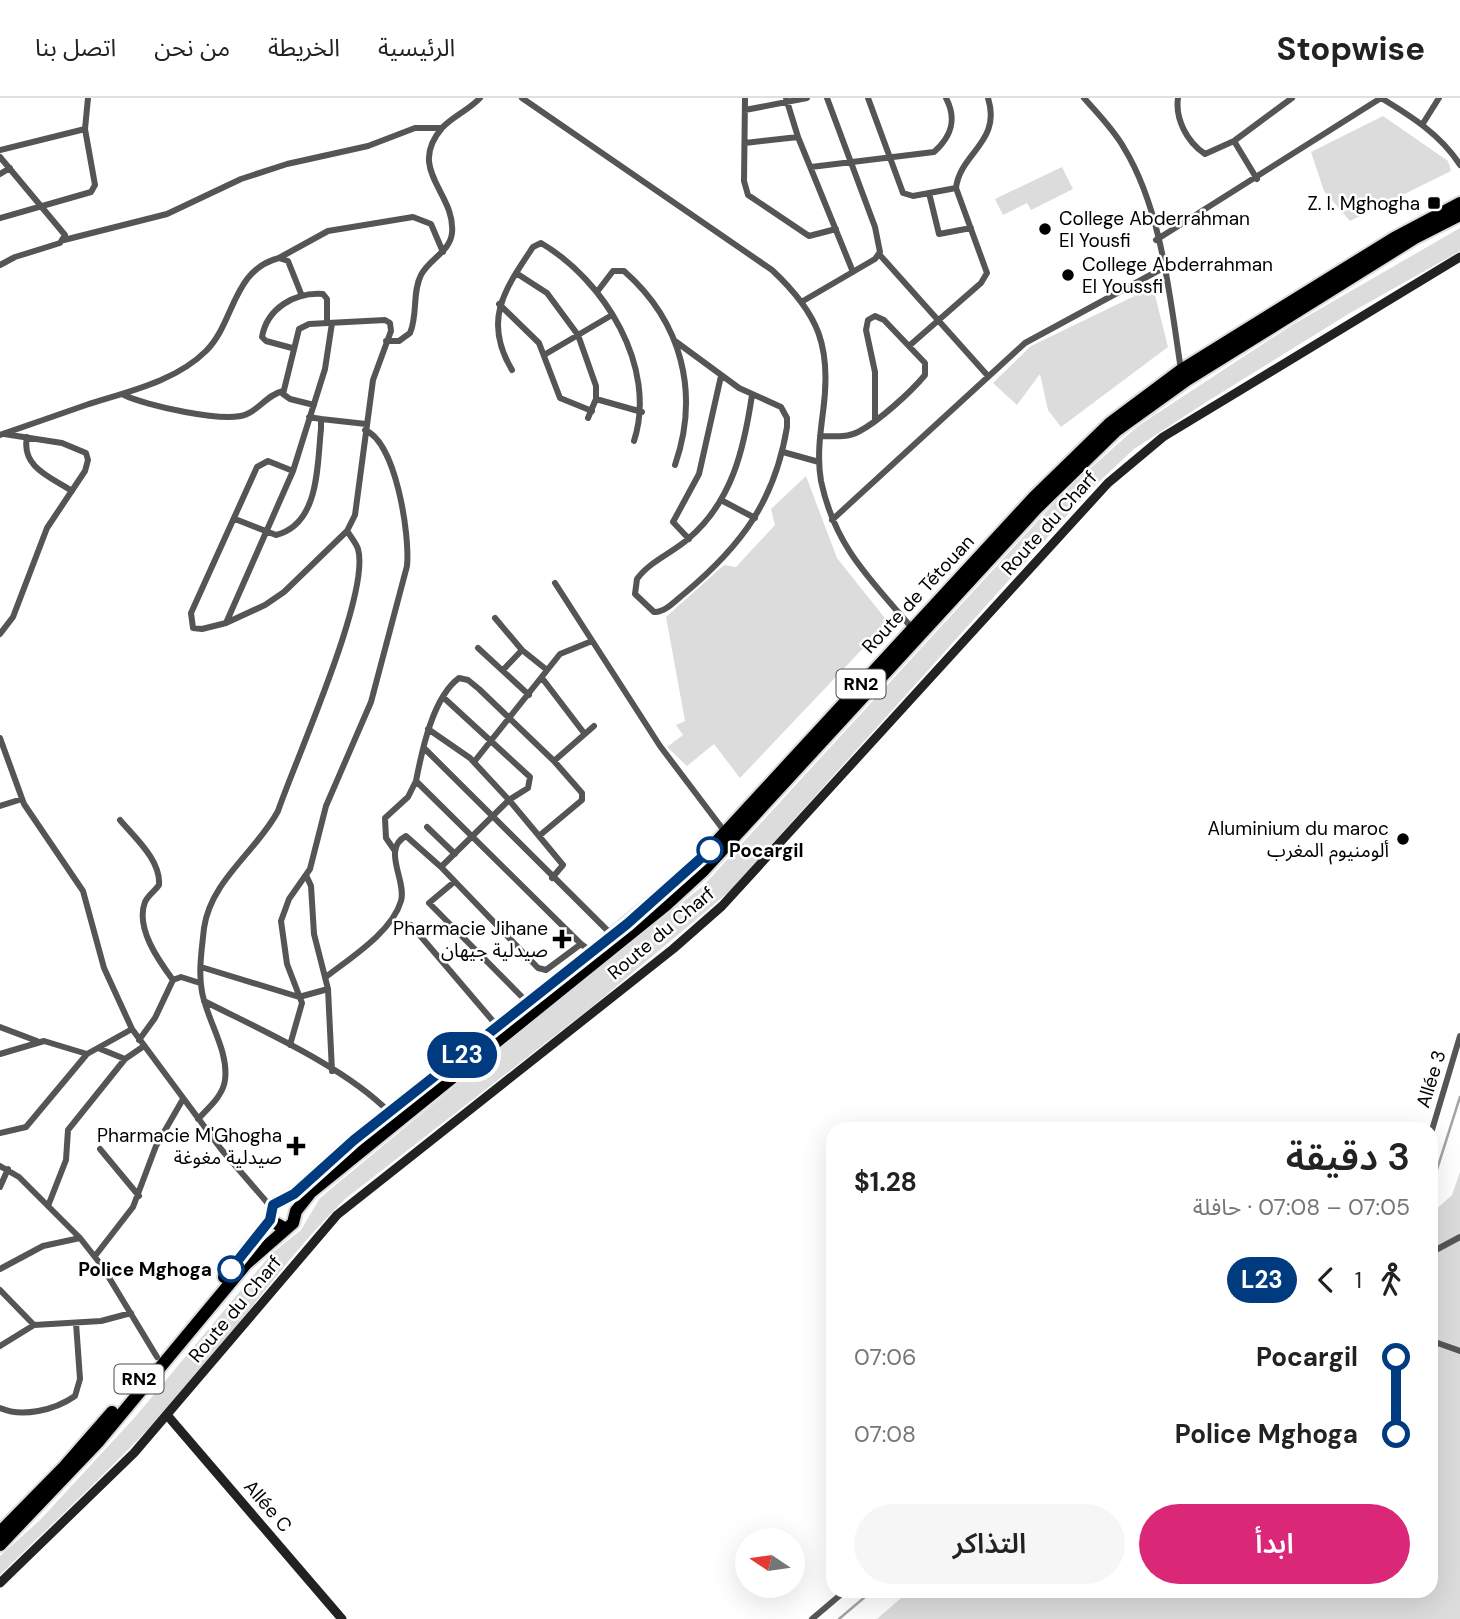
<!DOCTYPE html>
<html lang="ar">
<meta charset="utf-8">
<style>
body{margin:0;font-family:"DM Sans","Noto Sans Arabic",sans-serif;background:#f6f6f6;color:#222;direction:rtl;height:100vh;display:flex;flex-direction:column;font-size:26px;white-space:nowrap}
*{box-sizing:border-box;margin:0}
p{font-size:23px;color:#767676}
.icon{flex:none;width:38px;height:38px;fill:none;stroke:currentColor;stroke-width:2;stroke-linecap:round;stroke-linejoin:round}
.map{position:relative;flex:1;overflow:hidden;direction:ltr}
.details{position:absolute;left:826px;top:1024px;width:612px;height:476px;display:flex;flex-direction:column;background:#fff;border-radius:21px;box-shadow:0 7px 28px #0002;direction:rtl}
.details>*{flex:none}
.badge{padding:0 14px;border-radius:23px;font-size:24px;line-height:46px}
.needle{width:46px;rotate:283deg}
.fabs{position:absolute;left:735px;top:1430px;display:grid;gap:14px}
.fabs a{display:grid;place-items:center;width:70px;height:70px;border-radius:50%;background:#fff;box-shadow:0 7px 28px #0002;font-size:35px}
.map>.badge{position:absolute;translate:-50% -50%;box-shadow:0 0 0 4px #fff}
.legs{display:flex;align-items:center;gap:10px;height:77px;padding:0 28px;font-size:23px}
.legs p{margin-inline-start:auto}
.head{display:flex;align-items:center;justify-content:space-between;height:119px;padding:0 28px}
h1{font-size:38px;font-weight:600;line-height:52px}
.button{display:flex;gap:14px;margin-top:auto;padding:14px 28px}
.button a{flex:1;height:80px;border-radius:42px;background:#db2777;color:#fff;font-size:28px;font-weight:600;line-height:80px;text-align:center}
.button a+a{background:#f6f6f6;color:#222}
ul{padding:0 28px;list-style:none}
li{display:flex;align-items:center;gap:24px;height:77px;font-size:26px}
li i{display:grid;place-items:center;width:10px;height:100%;margin:0 9px;background:currentColor}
li i::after{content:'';width:18px;height:18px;margin:-9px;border:5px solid;border-radius:50%;background:#fff}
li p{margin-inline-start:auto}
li:first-child i{background:linear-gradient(#0000 50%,currentColor 0)}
li:last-child i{background:linear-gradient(currentColor 50%,#0000 0)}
header{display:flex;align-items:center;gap:42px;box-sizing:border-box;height:98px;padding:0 35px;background:#fff;border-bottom:2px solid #e0e0e0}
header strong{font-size:33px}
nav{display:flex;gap:38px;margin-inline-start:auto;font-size:24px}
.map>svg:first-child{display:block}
.green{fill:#dcdcdc}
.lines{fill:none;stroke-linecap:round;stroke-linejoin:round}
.stream{stroke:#a3a3a3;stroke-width:2.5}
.highway-casing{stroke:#dbdbdb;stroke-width:16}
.street{stroke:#555;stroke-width:6}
.secondary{stroke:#222;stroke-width:9}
.highway{stroke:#000;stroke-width:12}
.line-1-casing{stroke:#fff;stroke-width:16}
.line-1{stroke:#003b80;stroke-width:10}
.poi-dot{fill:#000;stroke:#fff;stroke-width:2.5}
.stop-1-dot{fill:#fff;stroke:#003b80;stroke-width:3.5}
.labels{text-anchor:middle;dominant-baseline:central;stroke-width:5;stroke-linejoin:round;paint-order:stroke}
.shield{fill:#fff;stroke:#4c4c4c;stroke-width:2}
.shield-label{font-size:18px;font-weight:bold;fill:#000}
.poi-label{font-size:19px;fill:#000;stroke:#fff;text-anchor:end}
.street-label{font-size:19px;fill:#000;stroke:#fff}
.stop-label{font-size:19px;font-weight:bold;fill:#000;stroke:#fff;text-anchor:start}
</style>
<header>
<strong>Stopwise</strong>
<nav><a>الرئيسية</a><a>الخريطة</a><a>من نحن</a><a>اتصل بنا</a></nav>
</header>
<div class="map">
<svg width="1460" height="1521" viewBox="0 0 1460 1521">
<rect width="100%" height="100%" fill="#fff"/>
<path class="green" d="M1383,18L1448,63L1451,73L1350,123L1324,93L1311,54Z
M1062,69L1073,91L1031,112L1027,105L1003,117L995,101Z
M1460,130V153L1350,215L1208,303L1134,351L1089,393L730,793L593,908L345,1101C283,1162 235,1236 177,1300C121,1362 59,1419 0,1477V1458L40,1422L136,1318L271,1156L301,1132L320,1100L532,924L704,787L1066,392L1138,328L1292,227Z
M1153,189L1168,249L1061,329L1048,312L1040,276L1017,307L993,285L1031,248Z
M806,378L837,460L888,524L740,680L714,646L687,668L667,649L683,637L676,627L685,623L666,519L724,467L736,469L775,427L771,411Z
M1460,1074V1521H877L909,1493H1432V1115L1452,1097Z"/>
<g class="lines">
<path class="stream" d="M1432,1087L1460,999
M839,1521L872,1493"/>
<g class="highway-casing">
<path id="highway" d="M284,1130L270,1122L273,1107L294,1096L354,1042L592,854L695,767L1034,399L1110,325L1181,272L1394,140L1460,105
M224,1179L270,1122
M0,1434L64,1369L112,1314
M0,1447L99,1343L246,1166L293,1125L296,1113L311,1094L666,807L704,772L1037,410L1116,333L1187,282L1415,140L1460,117"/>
</g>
<path class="street" d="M522,0L772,172C819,216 832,249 823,314C820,337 817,360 821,383C835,449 870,481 912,530
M745,0L744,83L748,97L809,138L836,131
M786,0L798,39L853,174
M868,0L903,95L913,98L956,90
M1084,0C1098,16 1114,32 1124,50C1162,112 1170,201 1181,272
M1178,0C1175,21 1187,44 1205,56L1234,43L1292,0
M1381,0C1411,18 1441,37 1460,67
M745,12L807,0
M1422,27L1439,0
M1234,43L1257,81
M745,45L798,39
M0,52L85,31L88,0
M0,59L65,137L60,145L15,159L0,167
M811,69L934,54C952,38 957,21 946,0
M0,76L10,70
M929,95L939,136L971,130
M0,120L91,94L95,87L85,31
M64,142L167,116L241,81L287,66L368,48L415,30H442
M1156,142L1381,0
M879,156L988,278
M279,160L328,133L413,119L431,126L443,154
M516,175L547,195L578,237L596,288V301L588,320
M597,194L613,173H624C682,224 700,295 675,367
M803,203L875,161L880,154L875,129L827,0
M499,206L539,245L560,300L592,313
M386,243H399L410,235C418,217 412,194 421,177C429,161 450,154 452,135C456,95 406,72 442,30C453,18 469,12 480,0
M675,243L739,290L781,309L787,320V329C775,403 741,448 685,495C676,502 665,515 654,514L635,496L637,481C649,464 672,455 688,441C732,404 744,351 752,297
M909,248L981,185L987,175L956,90C960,55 1002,44 988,0
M292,250L266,243L262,239C267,210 295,194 323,196L327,201V225
M544,257L612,217
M512,272C482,222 505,191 533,149L541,145C604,182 658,269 634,343
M124,297C144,307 226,326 247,316C261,310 267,297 283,293
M596,301L642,314
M321,321L366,326
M0,337C29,327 57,317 86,307C126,294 175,284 206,253C235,224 232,172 279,160L288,163L302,198
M820,338C832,338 847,340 858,334C878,324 911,294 925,277V265L884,222L875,218L868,222L866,232L875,274V322
M27,339C21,369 50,379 72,393
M783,354L819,364
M293,373L268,363L257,369L191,515L193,530L202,531L226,525L265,507L284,494L347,433L355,417L373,282L391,233L390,225L385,222L309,226L299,231L283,296L290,301L314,307
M721,402L755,420
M235,421L276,437C320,426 317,366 321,331V321L309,319
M832,422L1025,245L1165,169
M689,441L673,424L699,376L721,278
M555,485L660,648L725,734
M495,520L522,552L547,572
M226,525L293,373L325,271L332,225
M0,536L13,519L47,430L85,373L88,362L86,355L62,345L4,336
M478,550L529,597
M503,572L522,552
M542,580L584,635
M444,600L530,679L528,690L509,702L539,738L582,702V695L554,663
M428,631L470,660L509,702L441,769
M0,640L24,706L83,793L104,870L132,931L221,1051L271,1109
M425,651L612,837
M474,664L560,556L592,543
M0,708L22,701
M120,722C135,740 161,762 159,787C155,793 148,797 145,804C135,830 159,863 173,882
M427,729L455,756
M539,738L563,767L552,780
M395,753L386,740L385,720L408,699L416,683
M306,777L311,788L314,836L328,891L332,973
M454,784L429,805L528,905
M411,827L498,929
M581,846L416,683C422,652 433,599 459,580L468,582L479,591L554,663L594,628
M201,869L299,899L328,891
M326,879C350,860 392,834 401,803C407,783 381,751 406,738L441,769L538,870L546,872L581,846L592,854
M204,903C261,932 345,969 389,1014
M0,929L37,943
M139,942L155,920L173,882L181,879L200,885
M290,947L302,905L287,866L281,823L289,801L310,771L326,708L371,604L407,468C410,437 396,344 365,332
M98,950L125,961L144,948
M0,956L44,943L87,956
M198,1021C208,1010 223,998 225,982C229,953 207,922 202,894C198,874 202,850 204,830C211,782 257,753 278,713C295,663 371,495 358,451C356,445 351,439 347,433
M1432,1032L1460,938
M0,1035L26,1029L87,956L132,931
M100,1051L139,1098
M0,1068L19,1079L80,1140L102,1168L157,1259
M0,1089L8,1071
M48,1108L66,1062L68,1032L125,961
M1432,1154L1460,1139
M95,1158L133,1109L156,1048L183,1001
M0,1171L43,1148L80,1140
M0,1192L34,1227
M1432,1243L1460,1253
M0,1248L34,1227L101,1223L131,1215
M0,1310C22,1320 55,1312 75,1298L80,1281L76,1225
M812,1521L845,1493"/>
<path class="secondary" d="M167,1317L342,1521
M0,1485L134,1355L337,1117L673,851L722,808L1108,385L1163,339L1460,159"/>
<use href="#highway" class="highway"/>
</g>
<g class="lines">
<g class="line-1-casing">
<path id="line-1" d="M231,1171L270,1122L273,1107L294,1096L354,1042L627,826L710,752"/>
</g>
<use href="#line-1" class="line-1"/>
</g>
<g class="poi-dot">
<rect x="1427" y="98" width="14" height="14" rx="3.5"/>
<circle cx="1045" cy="131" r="7"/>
<circle cx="1068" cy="177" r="7"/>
<circle cx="1403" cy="741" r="7"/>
<path d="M558.5 830.5h7v7h7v7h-7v7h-7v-7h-7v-7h7z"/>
<path d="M292.5 1037.5h7v7h7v7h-7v7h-7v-7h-7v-7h7z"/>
</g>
<g class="stop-1-dot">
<circle cx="710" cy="752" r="12"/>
<circle cx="231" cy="1171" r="12"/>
</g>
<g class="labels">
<g class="shield">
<rect x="836.5" y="571.5" width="49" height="29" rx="5"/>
<rect x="114.5" y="1266.5" width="49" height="29" rx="5"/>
</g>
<g class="shield-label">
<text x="861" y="586">RN2</text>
<text x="139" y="1281">RN2</text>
</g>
<g class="poi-label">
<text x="1420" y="105">Z. I. Mghogha</text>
<text x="1059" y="120" text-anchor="start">College Abderrahman<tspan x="1059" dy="22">El Yousfi</tspan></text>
<text x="1082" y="166" text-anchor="start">College Abderrahman<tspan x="1082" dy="22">El Youssfi</tspan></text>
<text x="1389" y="730">Aluminium du maroc<tspan x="1389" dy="22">ألومنيوم المغرب</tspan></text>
<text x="548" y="830">Pharmacie Jihane<tspan x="548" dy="22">صيدلية جيهان</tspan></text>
<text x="282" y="1037">Pharmacie M'Ghogha<tspan x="282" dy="22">صيدلية مغوغة</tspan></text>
</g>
<g class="street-label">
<text transform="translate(1049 425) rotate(-48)">Route du Charf</text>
<text transform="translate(918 496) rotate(-47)">Route de Tétouan</text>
<text transform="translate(661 835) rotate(-40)">Route du Charf</text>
<text transform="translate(1431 981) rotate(-73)">Allée 3</text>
<text transform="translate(235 1211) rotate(-50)">Route du Charf</text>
<text transform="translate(268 1408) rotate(49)">Allée C</text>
</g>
<g class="stop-label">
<text x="729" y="752">Pocargil</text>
<text x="212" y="1171" text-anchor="end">Police Mghoga</text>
</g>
</g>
</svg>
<div class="fabs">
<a><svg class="needle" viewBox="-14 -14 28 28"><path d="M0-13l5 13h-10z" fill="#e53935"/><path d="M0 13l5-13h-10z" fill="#767676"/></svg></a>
</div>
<b class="badge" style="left:462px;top:957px;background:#003b80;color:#fff">L23</b>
<section class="details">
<div class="head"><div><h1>3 دقيقة</h1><p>07:05 – 07:08 · حافلة</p></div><b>$1.28</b></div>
<div class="legs"><svg class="icon" aria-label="walk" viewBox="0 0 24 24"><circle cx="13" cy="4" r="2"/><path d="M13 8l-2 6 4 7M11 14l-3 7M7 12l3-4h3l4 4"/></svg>1<svg class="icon" aria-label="back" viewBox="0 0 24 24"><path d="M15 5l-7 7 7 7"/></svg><b class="badge" style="background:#003b80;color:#fff">L23</b></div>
<ul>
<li><i style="color:#003b80"></i><b>Pocargil</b><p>07:06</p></li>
<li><i style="color:#003b80"></i><b>Police Mghoga</b><p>07:08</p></li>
</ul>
<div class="button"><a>ابدأ</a><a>التذاكر</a></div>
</section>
</div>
